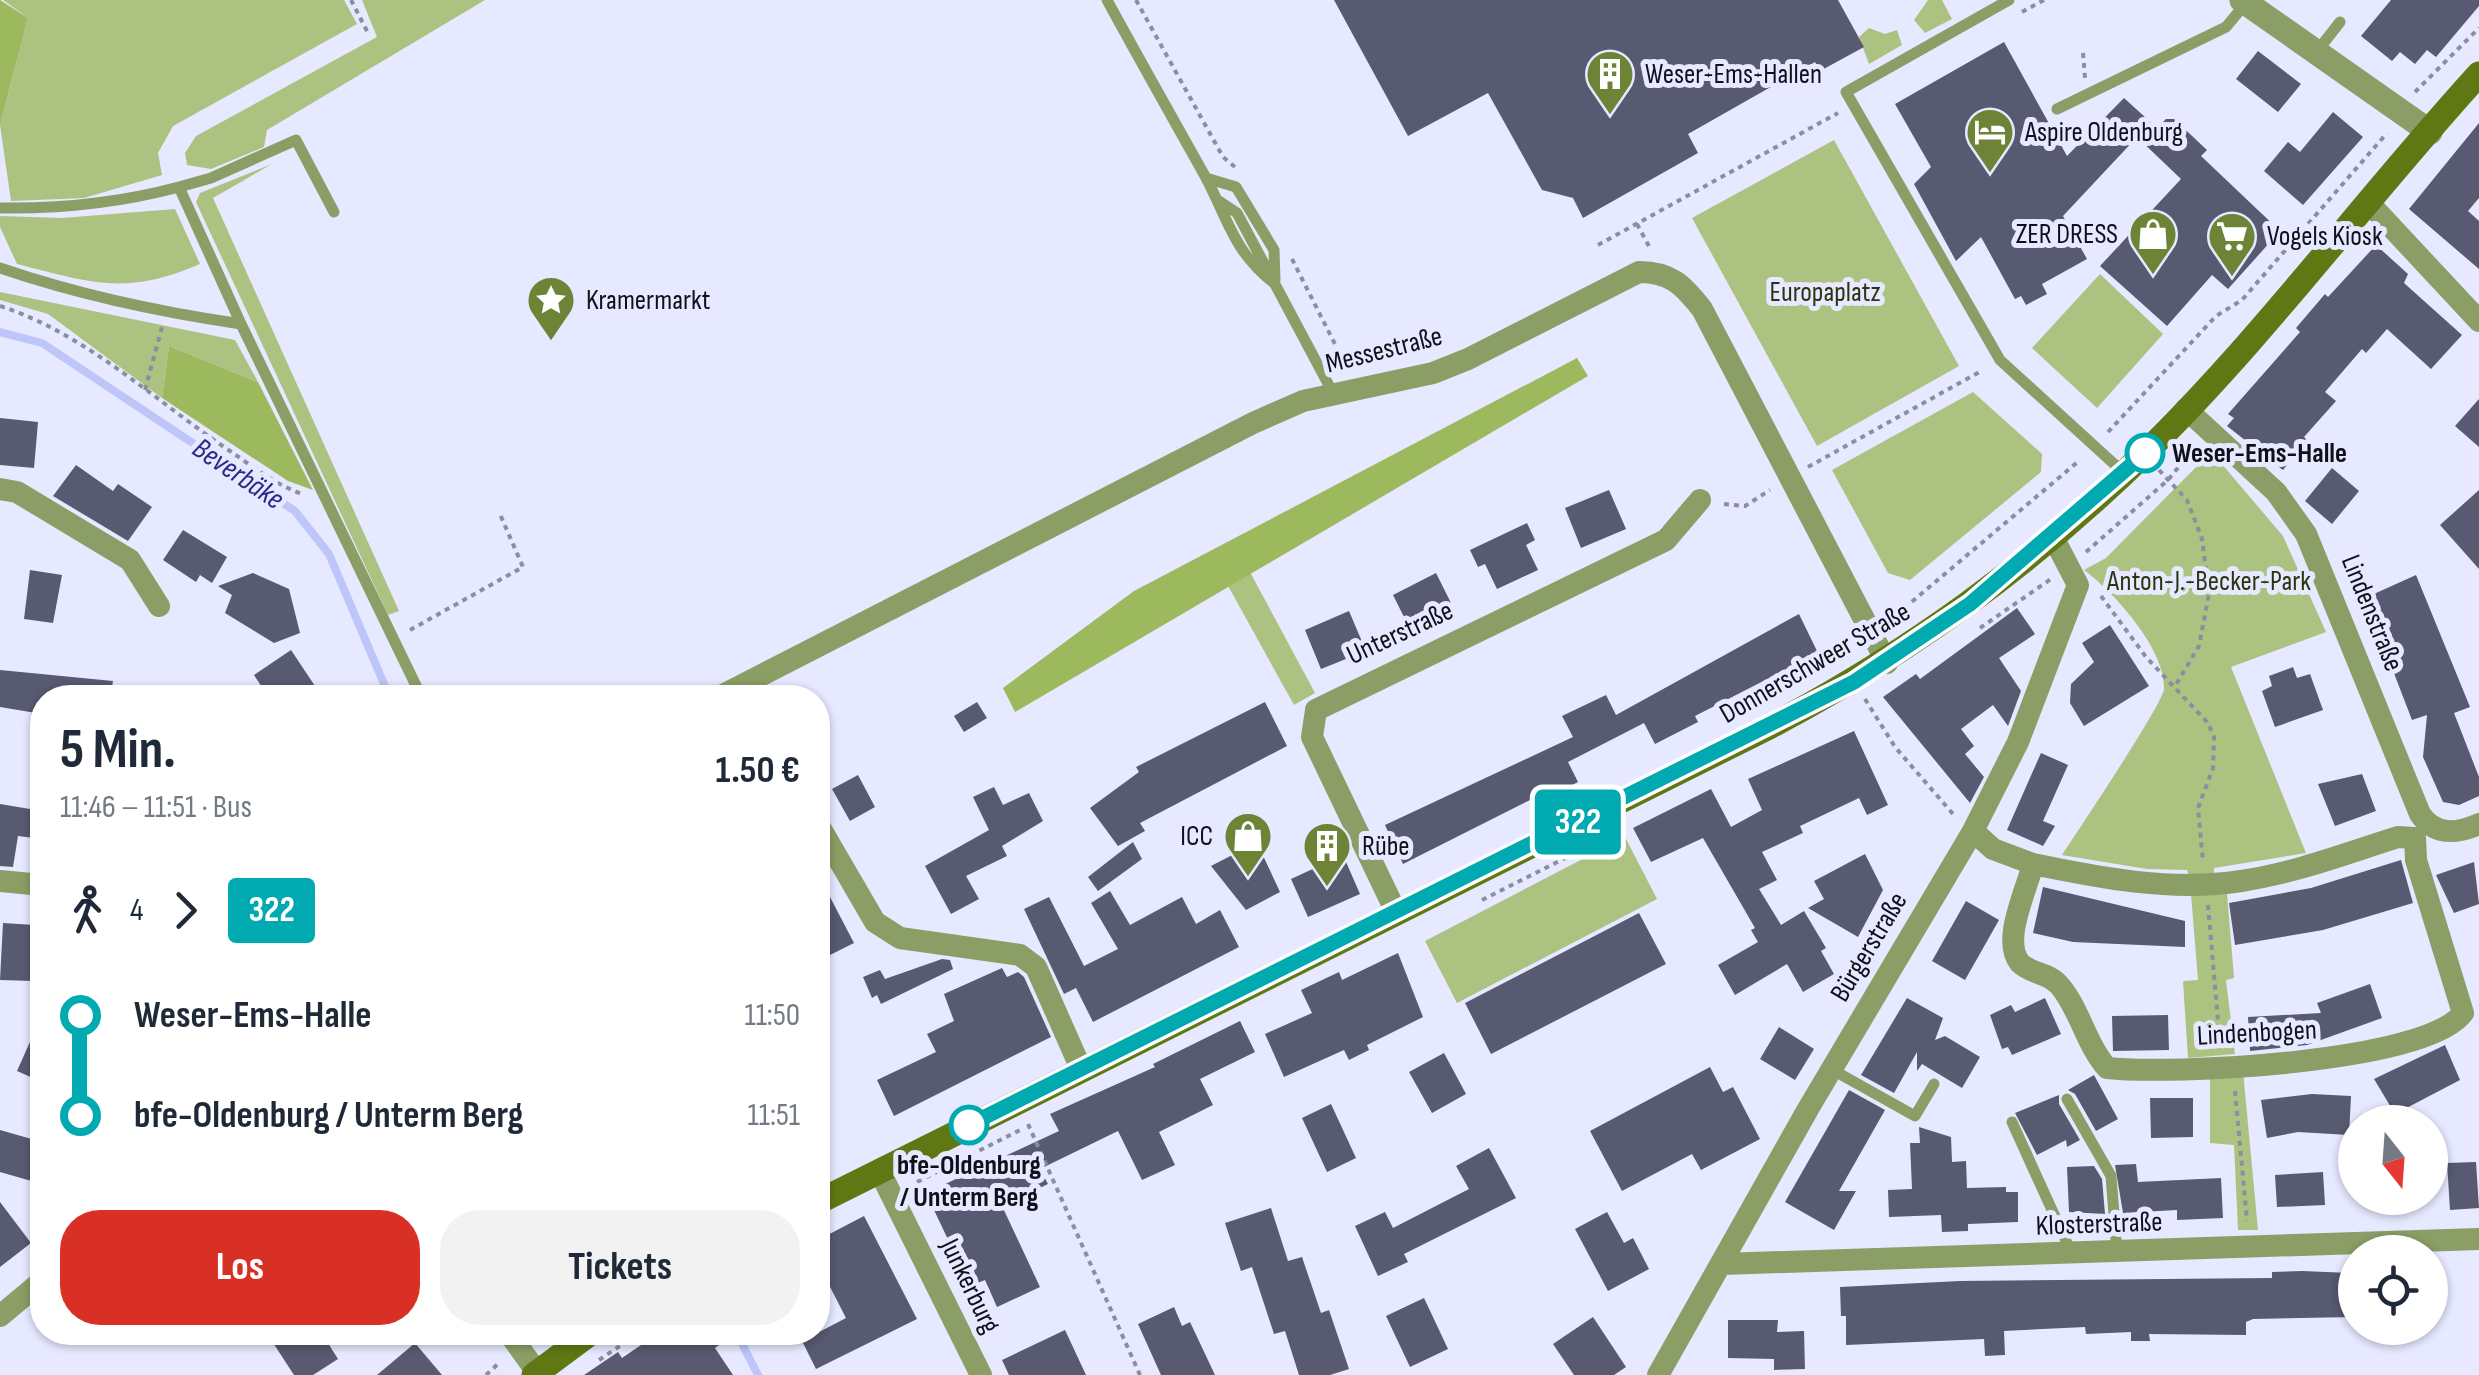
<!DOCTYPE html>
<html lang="de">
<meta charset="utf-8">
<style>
body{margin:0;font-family:"Sofia Sans Condensed",sans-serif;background:#f2f2f3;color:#1f2937;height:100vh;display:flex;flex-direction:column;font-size:38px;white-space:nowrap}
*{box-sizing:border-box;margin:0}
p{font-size:32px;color:#747a83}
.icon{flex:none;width:55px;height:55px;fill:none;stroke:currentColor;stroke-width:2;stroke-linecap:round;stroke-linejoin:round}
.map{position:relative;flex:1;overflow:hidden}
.side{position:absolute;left:30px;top:685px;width:800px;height:660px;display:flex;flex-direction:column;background:#fff;border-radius:40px;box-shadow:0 2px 8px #0004}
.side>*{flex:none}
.badge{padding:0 20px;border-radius:8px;font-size:35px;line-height:65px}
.needle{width:65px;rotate:163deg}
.buttons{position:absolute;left:2338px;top:1105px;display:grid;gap:20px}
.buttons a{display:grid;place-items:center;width:110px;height:110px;border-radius:50%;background:#fff;box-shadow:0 2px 8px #0004;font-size:50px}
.map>.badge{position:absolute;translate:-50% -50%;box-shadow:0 0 0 5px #fff}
.legs{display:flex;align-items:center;gap:15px;height:110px;padding:0 30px;font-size:32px}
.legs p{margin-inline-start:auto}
.summary{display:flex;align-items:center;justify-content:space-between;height:170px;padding:0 30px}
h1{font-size:55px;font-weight:700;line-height:75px}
.button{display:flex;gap:20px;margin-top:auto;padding:20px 30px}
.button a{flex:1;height:115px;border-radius:40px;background:#d93025;color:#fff;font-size:40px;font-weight:700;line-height:115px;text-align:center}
.button a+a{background:#f2f2f3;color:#1f2937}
ul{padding:0 30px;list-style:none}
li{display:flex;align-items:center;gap:35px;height:100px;font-size:38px}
li i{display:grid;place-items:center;width:15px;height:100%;margin:0 12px;background:currentColor}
li i::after{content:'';width:25px;height:25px;margin:-12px;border:8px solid;border-radius:50%;background:#fff}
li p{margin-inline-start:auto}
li:first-child i{background:linear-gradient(#0000 50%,currentColor 0)}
li:last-child i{background:linear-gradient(currentColor 50%,#0000 0)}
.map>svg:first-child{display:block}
.green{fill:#acc281}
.forest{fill:#9db95e}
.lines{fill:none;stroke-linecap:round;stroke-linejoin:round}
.stream{stroke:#bdc5f9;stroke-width:8}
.building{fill:#575a70}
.path{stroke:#8b8e9e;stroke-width:4;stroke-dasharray:5 5;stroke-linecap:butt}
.service{stroke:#8b9e65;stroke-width:11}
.minor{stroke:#8b9e65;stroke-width:22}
.tertiary{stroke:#8b9e65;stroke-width:25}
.secondary{stroke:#5f7813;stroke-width:25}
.line-1-casing{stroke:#fff;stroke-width:22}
.line-1{stroke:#00aab0;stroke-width:15}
.stop-1-dot{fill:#fff;stroke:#00aab0;stroke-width:5}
.labels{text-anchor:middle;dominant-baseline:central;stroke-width:10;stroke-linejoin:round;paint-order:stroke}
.poi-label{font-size:28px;fill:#0f1019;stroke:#e6e9ff;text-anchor:start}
.park-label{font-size:28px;fill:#2a350e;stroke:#e6e9ff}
.street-label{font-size:28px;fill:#0f1019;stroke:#e6e9ff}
.stop-label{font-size:28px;font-weight:bold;fill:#0f1019;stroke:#e6e9ff;text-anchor:start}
.water-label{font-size:30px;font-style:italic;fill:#2d2887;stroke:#e6e9ff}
</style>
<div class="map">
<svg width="2479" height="1375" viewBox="0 0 2479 1375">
<rect width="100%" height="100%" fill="#e6e9ff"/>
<path class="green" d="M3,0H344L357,24L173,126L158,153L162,175L84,198L11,201L0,125L28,18Z
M362,0H485L267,130L264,147L211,169L187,165L185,153L196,136L377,37Z
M1928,0H1942L1952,19L1925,33L1914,20Z
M1869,28L1885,34L1897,30L1902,45L1869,64L1859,37Z
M1834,140L1959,366L1817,446L1692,218Z
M272,164L213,198L399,611L388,615L196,202L200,193Z
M175,209L200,264C126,296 92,283 17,264L0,227V216L62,218Z
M2100,274L2163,334L2097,408L2032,348Z
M0,292L235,340L258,382L169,346L162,398L48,314L0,300Z
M1973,392L2042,454L2041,472L1910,580L1888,573L1832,470Z
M2201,462L2221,463L2283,536L2326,632L2231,667L2306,853L2214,868V878L2189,879L2187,870L2147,869L2062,855C2077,832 2163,704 2164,689C2166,650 2114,592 2084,570L2106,558Z
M1250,572L1315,693L1294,705L1227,584Z
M1625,837L1657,899L1457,1003L1425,941Z
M2227,893L2234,978L2226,980L2235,1054L2188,1058L2183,981L2198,980L2191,894Z
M2243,1071L2258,1230H2238L2234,1145L2210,1143V1076Z"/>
<path class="forest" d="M0,0L28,18L0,125Z
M169,346L258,382L313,490L288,481L162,398Z
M1577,358L1588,376L1015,712L1003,688L1134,591Z"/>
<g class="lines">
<path class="stream" d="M0,332L42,343L295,511L329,554L390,698
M736,1332L758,1375"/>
</g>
<path class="building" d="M1334,0H1838L1864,47L1820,71L1815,62L1688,134L1698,153L1583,218L1573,198L1542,190L1488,93L1408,136Z
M2391,0H2479V6L2436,57L2427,50L2415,64L2400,52L2392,61L2361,36Z
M2004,42L2067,156L2124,98L2157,128L2166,119H2174L2207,150L2201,156L2280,231L2228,289L2212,275L2167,326L2100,266L2181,179L2137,137L2063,216L2087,259L2042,284L2047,294L2026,305L2021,296L2015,299L1981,237L1956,261L1914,184L1931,167L1895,104Z
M2258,51L2301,84L2278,112L2236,79Z
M2333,112L2363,137L2303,205L2264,171L2288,142L2300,152Z
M2479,123V198L2468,211L2479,221V269L2409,209Z
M2376,245L2408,274L2404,283L2462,335L2431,369L2387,329L2366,353L2362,349L2325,392L2336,401L2304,437L2307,440L2283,470L2227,426L2234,418L2228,414L2300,332L2296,328L2325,294L2328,297Z
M2479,399V447L2455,426Z
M0,418L38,422L34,468L0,465Z
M76,465L113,491L118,484L152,507L128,541L53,496Z
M2332,468L2359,491L2332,524L2305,501Z
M1609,490L1626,529L1581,548L1565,508Z
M2479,490V569L2440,525Z
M1527,523L1535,540L1526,545L1538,570L1497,589L1485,564L1478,567L1470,550Z
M183,530L227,557L212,583L200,575L196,582L163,560Z
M30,570L62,575L53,623L24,619Z
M253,573L289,589L300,633L274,643L225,613L232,595L218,586Z
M1436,573L1455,611L1412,633L1393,595Z
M2416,575L2470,707L2454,713L2479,777V796L2459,805L2443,802L2423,757L2427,715L2412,720L2365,598Z
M2017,608L2035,634L1999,658L2021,691L2008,726L1993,705L1961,729L1974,746L1965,754L1984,777L1970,803L1883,697L1916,674L1920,679Z
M1349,611L1366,651L1321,669L1305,630Z
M1799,614L1818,653L1695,716L1698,722L1655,744L1644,723L1568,762L1578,782L1535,804L1532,799L1403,864L1385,825L1573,737L1562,716L1606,695L1616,715Z
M2110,625L2149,686L2084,726L2070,703L2071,684L2094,662L2082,643Z
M291,650L323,698H269L254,675Z
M2293,667L2297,678L2310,674L2323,710L2275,727L2262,691L2272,686L2269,676Z
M0,670L113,681L110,698H42V714L0,707Z
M977,702L987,718L964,732L954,716Z
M1265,702L1287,746L1140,823L1145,831L1118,846L1090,808L1139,772L1136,767Z
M1854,731L1888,805L1867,815L1859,798L1800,826L1803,833L1762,852L1777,880L1759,889L1781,925L1804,911L1826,948L1821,951L1834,974L1803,992L1787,964L1735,995L1718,965L1758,942L1751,930L1755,928L1703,838L1651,862L1633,828L1711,789L1731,827L1762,810L1748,779Z
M2041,753L2068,765L2043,821L2055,826L2043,846L2007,830Z
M2362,774L2376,811L2335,826L2318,784Z
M858,775L875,807L850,821L832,789Z
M994,787L1003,805L1029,793L1043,821L1002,846L1007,856L966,876L979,899L951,914L925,866L989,830L973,797Z
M0,804L42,811V839L18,836L13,867L0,866Z
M1253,814L1267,842L1259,847L1280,892L1246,910L1211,866L1238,852L1226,828Z
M1133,842L1142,859L1098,891L1088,877Z
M1865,854L1883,890L1858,937L1808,908L1824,899L1814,881Z
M1343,855L1360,894L1308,917L1291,879Z
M2401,860L2413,903L2323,930L2235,945L2229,903L2311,888Z
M2474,862L2479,904L2454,913L2436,875Z
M818,874L854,943L818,961Z
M2043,887L2185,921V947L2073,942L2033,933Z
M1110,891L1130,925L1182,897L1196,924L1220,910L1239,947L1093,1022L1076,988L1064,994L1024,909L1049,897L1084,966L1118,949L1091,903Z
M1966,901L1999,920L1965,980L1932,961Z
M1639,913L1666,964L1491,1054L1465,1003Z
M3,923L34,925L32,981L0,980Z
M1398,953L1423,1017L1367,1045L1369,1050L1349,1060L1344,1050L1284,1077L1265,1034L1312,1013L1301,990L1339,972L1342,980Z
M942,959L950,960L953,969L881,1004L877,995L872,998L863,977L880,970L885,979Z
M1002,968L1007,977L1018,972L1024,977L1051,1037L894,1116L877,1080L936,1052L927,1034L954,1021L944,994Z
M2370,984L2382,1018L2307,1045L2250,1051L2248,1017L2321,1013L2317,1003Z
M1907,998L1943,1018L1935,1040L1945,1036L1980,1057L1962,1088L1922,1064L1917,1071V1052L1894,1093L1861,1075Z
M2045,998L2061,1034L2012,1055L2008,1047L2002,1049L1990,1015L2011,1005L2015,1012Z
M42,1015V1082L17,1071Z
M2168,1015L2169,1050L2113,1051L2112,1016Z
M1240,1021L1255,1052L1200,1079L1213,1105L1159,1132L1175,1165L1142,1180L1118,1131L1040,1169L1048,1184L1002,1206L1040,1287L997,1307L985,1280L970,1286L926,1193L1059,1131L1050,1114L1155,1067L1153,1064Z
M1779,1027L1814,1049L1795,1080L1760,1059Z
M2445,1045L2460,1080L2395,1114L2374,1079Z
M1444,1053L1466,1094L1432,1113L1409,1072Z
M1710,1067L1723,1092L1733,1087L1760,1139L1701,1170L1692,1154L1622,1191L1590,1131Z
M2094,1075L2118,1119L2096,1131L2075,1094L2068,1090Z
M1849,1090L1885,1110L1839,1191H1856L1834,1230L1785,1202Z
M2312,1094L2351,1096L2349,1135L2298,1132L2267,1138L2261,1100Z
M2059,1095V1104L2080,1140L2067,1147L2066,1140L2037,1155L2015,1113Z
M2150,1098H2193V1137L2151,1138Z
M1331,1104L1356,1158L1327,1172L1302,1118Z
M1919,1127L1951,1137L1952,1162L1966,1161L1967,1188L2006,1187V1192H2018V1222L1968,1224V1231L1942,1232L1941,1215L1889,1217L1888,1190L1912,1189L1910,1143H1920Z
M0,1130L42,1142V1184L0,1172Z
M1489,1148L1516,1198L1404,1254L1408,1262L1378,1276L1355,1226L1385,1212L1393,1228L1469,1189L1456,1166Z
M2476,1162L2479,1208L2450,1210L2447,1163Z
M2136,1164L2138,1182L2221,1178L2223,1218L2177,1220V1210L2123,1213L2115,1165Z
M2094,1166L2102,1179L2105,1214L2069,1212L2067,1167Z
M2323,1172L2325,1205L2277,1207L2275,1175Z
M0,1202L31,1243L0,1267Z
M1271,1208L1288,1261L1302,1257L1321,1313L1329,1310L1349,1369L1330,1375H1299L1285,1331L1274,1334L1252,1267L1241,1271L1225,1223Z
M1607,1212L1624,1243L1633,1238L1649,1269L1608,1291L1575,1229Z
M864,1216L917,1319L816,1369L802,1341L846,1318L827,1281L818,1285V1240Z
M2302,1271L2350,1273L2355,1317L2253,1319L2246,1322V1335L2149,1334L2150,1341H2131V1332L2086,1334L2085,1327L2004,1331L2005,1355L1985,1356L1984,1339L1846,1345V1316H1841L1840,1287L1960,1281L2272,1278V1272Z
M1424,1298L1448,1349L1410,1367L1386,1316Z
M1174,1307L1182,1326L1190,1322L1215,1375H1161L1138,1324Z
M1593,1317L1626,1367L1614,1375H1574L1553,1344Z
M1728,1320H1778L1777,1332L1804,1331L1805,1369L1774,1370V1359L1728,1358Z
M1065,1330L1086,1375H1009L1002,1360Z
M266,1332H321L338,1359L313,1375H294Z
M660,1332H737L715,1348L733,1375H584L618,1352L622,1358Z
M415,1343L442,1375H377Z"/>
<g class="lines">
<path class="path" d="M351,0L368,33
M1136,0L1223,157L1235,167
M2022,12L2044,0
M2083,53L2085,78
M2415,92L2479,28
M1637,224L1651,250
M1598,245L1838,113
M1292,259L1346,366
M0,306C87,334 155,401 230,451C252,466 277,486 303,494
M145,390L162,327
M2108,432L2216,316L2242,300L2387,133
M1808,467L1983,370
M2159,470L2187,500L2202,539L2209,594L2199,646L2174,688
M1724,504L1745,506L1770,490
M2086,552L2168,480L2194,448
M2101,596L2146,657L2208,723L2214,737L2213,768L2198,808L2203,861
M1889,621L2080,460
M1980,628L2051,579
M410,630L523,567L499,512
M1865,699L1895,747L1953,814
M1482,900L1607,837
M2208,905L2220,1044
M2235,1091L2247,1221
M1028,1124L1140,1375
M917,1182L1024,1128
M599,1360L641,1332
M486,1375L500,1362"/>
<path class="service" d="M1107,0C1139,59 1172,117 1205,176C1229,221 1233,251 1275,284
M2009,0L1846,92L2000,360L2124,473
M2318,50L2340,22
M2057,109L2226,27L2246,3
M1206,178L1236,187L1274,250L1275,280
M179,187L211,178L296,140L334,212
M1219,201L1237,213L1333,393
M0,208C62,209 119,203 179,187L241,324
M0,268C79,295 159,312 241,324L422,698
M1831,1069L1915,1116L1934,1084
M2067,1099L2111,1176L2117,1253
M2012,1122L2072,1254"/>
<path class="minor" d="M2369,203L2479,321
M2186,409L2276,492L2306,534L2420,814C2435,836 2456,834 2479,824
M0,489L17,492L130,560L159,606
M717,698L1253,423L1303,401L1433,373L1468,359L1639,272C1671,272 1683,285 1702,309L1887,663
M818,824L875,922L900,938L1020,955L1036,967L1082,1071
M1973,831L1993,849L2033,864C2027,889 2001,941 2020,963C2032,975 2049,972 2060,986C2080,1010 2086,1044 2107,1068C2171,1075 2426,1063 2463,1013L2416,860L2415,838L2398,837C2347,853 2295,873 2241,881C2172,892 2101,878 2033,864
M0,881L42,885
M1396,912L1312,737L1316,710L1666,540L1700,500
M879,1170L981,1375
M1722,1264L2479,1239
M0,1316L42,1281
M508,1332L539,1375
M1658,1375L1808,1109L1973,831L2018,742L2078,585L2053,537"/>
<path class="tertiary" d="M2242,0L2430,132"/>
<path class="secondary" d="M818,1202L1771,726C1910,652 2031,565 2143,455C2264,337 2365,199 2479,74
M534,1375L592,1332"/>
</g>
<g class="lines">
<g class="line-1-casing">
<path id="line-1" d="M969,1125L1854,682L1970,604L2145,453"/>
</g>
<use href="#line-1" class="line-1"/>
</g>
<defs>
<g id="building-pin" transform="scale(2.5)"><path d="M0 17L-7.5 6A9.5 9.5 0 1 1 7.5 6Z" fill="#6d8436" stroke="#e6e9ff"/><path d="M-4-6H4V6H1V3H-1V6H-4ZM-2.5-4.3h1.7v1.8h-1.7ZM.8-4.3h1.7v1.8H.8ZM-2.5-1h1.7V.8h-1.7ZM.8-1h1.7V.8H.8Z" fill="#fff"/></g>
<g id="hotel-pin" transform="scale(2.5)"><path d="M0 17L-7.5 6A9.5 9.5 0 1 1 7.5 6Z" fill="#6d8436" stroke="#e6e9ff"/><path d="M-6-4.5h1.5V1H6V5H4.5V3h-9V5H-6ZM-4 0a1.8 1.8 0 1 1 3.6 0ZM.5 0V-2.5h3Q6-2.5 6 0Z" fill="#fff"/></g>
<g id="shop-pin" transform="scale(2.5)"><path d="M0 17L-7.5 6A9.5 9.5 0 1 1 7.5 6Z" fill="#6d8436" stroke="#e6e9ff"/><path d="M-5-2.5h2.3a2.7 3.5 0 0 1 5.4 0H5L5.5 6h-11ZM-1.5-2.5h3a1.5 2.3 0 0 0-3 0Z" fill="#fff"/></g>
<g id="supermarket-pin" transform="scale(2.5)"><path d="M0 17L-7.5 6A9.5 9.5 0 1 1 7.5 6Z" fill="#6d8436" stroke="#e6e9ff"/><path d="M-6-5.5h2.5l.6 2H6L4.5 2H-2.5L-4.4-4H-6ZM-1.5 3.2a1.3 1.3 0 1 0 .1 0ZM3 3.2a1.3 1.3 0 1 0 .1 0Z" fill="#fff"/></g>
<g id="sight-pin" transform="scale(2.5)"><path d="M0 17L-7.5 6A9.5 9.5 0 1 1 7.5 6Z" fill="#6d8436" stroke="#e6e9ff"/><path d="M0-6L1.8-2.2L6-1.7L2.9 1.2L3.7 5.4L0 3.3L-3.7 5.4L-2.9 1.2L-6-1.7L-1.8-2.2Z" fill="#fff"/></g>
</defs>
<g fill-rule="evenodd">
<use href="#building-pin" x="1610" y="74"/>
<use href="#hotel-pin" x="1990" y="132"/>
<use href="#shop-pin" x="2153" y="234"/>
<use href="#supermarket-pin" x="2232" y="236"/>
<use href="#sight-pin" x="551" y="300"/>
<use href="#shop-pin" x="1248" y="836"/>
<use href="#building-pin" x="1327" y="846"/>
</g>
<g class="stop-1-dot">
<circle cx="2145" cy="453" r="18"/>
<circle cx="969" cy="1125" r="18"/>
</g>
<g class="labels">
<g class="poi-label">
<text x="1645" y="74">Weser-Ems-Hallen</text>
<text x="2025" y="132">Aspire Oldenburg</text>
<text x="2118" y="234" text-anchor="end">ZER DRESS</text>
<text x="2267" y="236">Vogels Kiosk</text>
<text x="586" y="300">Kramermarkt</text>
<text x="1213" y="836" text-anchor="end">ICC</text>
<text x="1362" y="846">Rübe</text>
</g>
<g class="park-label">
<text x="1825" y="292">Europaplatz</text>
<text x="2209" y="581">Anton-J.-Becker-Park</text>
</g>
<g class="street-label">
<text transform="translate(1384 350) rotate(-14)">Messestraße</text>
<text transform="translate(2372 613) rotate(68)">Lindenstraße</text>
<text transform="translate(1400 633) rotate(-25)">Unterstraße</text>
<text transform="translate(1815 663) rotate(-30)">Donnerschweer Straße</text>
<text transform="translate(1869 947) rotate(-59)">Bürgerstraße</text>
<text transform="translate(2257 1033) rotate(-3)">Lindenbogen</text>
<text transform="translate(2099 1224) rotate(-2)">Klosterstraße</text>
<text transform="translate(970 1286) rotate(64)">Junkerburg</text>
</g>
<g class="stop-label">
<text x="2172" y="453">Weser-Ems-Halle</text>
<text x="969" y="1165" text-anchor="middle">bfe-Oldenburg<tspan x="969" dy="32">/ Unterm Berg</tspan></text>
</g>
<g class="water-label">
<text transform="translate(238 474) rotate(34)">Beverbäke</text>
</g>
</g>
</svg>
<div class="buttons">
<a><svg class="needle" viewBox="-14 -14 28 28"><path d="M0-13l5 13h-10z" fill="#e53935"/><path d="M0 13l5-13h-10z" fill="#747a83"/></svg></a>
<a><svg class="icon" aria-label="locate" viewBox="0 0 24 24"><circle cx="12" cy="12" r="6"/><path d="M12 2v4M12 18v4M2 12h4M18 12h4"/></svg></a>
</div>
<b class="badge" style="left:1578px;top:822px;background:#00aab0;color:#fff">322</b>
<section class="side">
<div class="summary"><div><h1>5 Min.</h1><p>11:46 – 11:51 · Bus</p></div><b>1.50 €</b></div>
<div class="legs"><svg class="icon" aria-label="walk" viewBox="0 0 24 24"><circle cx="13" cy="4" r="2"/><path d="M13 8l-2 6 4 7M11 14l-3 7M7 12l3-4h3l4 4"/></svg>4<svg class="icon" aria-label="forward" viewBox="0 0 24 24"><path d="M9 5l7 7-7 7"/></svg><b class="badge" style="background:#00aab0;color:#fff">322</b></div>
<ul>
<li><i style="color:#00aab0"></i><b>Weser-Ems-Halle</b><p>11:50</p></li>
<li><i style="color:#00aab0"></i><b>bfe-Oldenburg / Unterm Berg</b><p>11:51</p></li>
</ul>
<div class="button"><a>Los</a><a>Tickets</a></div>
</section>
</div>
